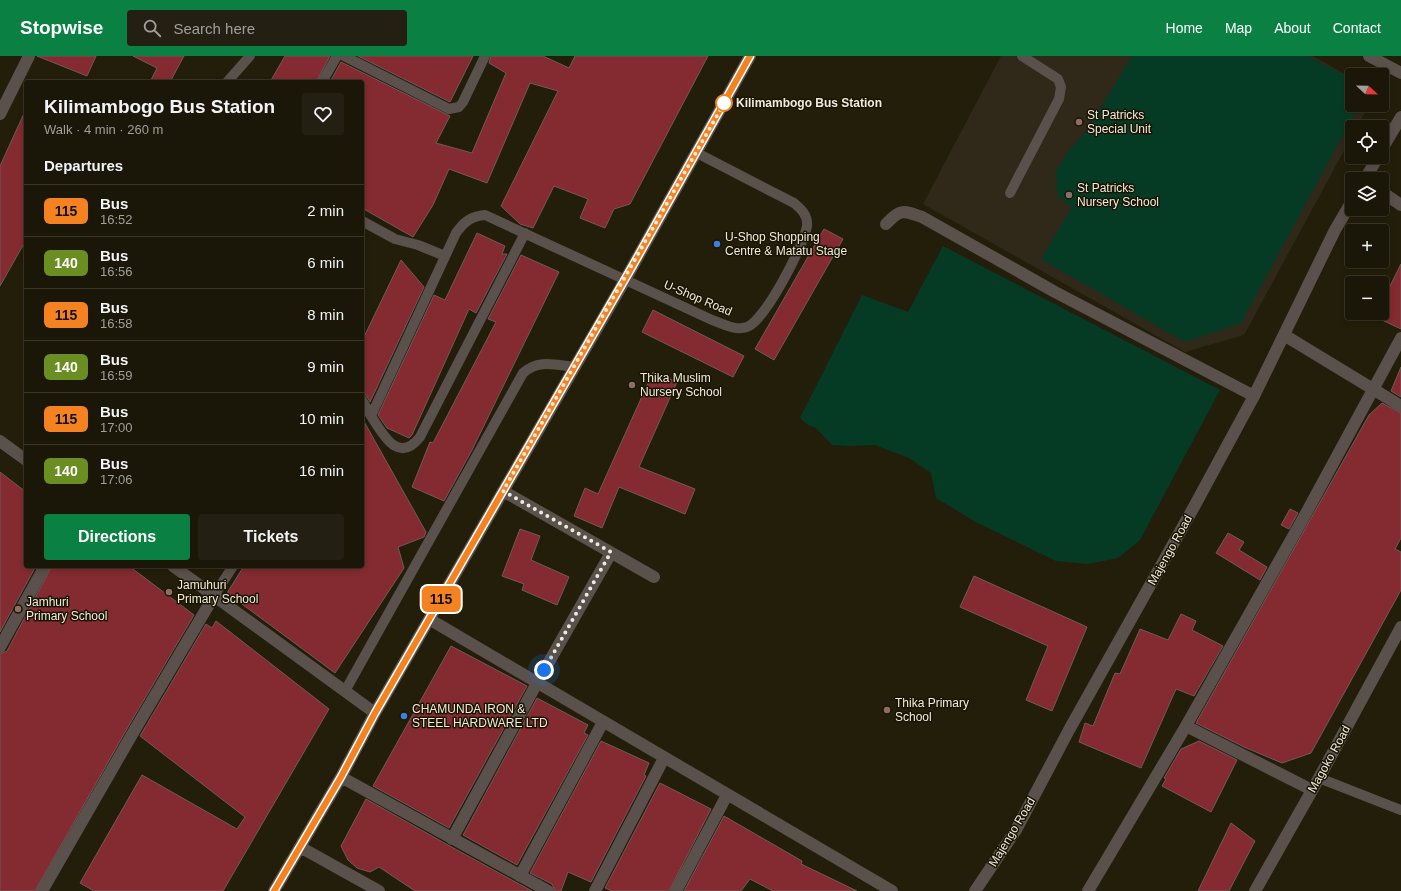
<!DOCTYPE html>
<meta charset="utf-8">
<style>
body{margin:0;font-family:Arial,sans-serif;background:#231f12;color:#f1f3f6;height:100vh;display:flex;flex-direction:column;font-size:15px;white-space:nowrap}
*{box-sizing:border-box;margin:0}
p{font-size:13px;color:#9f9f9c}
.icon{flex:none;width:22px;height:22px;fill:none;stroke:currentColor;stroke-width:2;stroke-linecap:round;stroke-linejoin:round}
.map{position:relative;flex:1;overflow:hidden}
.drawer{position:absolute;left:24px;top:24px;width:340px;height:488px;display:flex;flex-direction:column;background:#1a1608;border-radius:4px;box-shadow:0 2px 6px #0003,0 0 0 1px #383529}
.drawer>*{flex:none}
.badge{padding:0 8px;border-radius:6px;font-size:14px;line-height:26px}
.needle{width:26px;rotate:112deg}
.tools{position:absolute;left:1345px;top:12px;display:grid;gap:8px}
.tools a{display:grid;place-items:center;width:44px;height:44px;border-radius:4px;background:#1a1608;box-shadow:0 2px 6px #0003,0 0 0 1px #383529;font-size:20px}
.you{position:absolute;width:20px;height:20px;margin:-10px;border:3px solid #fff;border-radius:50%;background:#1a73e8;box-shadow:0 0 0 6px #1a73e833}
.map>.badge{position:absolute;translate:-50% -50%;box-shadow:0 0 0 2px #fff}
h2{padding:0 20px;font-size:15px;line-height:36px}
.round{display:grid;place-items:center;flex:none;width:42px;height:42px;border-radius:4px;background:#231f12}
.head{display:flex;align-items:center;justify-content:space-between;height:68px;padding:0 20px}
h1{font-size:19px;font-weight:700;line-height:30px}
.cta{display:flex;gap:8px;margin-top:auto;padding:8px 20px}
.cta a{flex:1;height:46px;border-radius:4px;background:#0b8043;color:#fff;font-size:16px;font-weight:700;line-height:46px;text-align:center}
.cta a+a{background:#231f12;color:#f1f3f6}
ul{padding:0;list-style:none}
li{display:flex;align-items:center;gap:12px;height:52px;padding:0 20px;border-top:1px solid #383529}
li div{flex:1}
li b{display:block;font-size:15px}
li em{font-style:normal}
li .badge{min-width:44px;font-weight:700;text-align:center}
header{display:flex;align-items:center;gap:24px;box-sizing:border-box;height:56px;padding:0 20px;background:#0b8043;color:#fff}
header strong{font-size:19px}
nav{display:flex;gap:22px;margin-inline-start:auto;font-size:14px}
.search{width:280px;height:36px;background:#231f12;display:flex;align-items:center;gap:10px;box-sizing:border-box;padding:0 14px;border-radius:4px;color:#9f9f9c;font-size:15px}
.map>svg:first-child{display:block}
.education{fill:#302818}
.green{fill:#053b25}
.building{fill:#832b30;stroke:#735959}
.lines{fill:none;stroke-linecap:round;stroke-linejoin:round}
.lane{stroke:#5a504c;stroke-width:10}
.street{stroke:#5a504c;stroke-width:12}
.line-casing{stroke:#fff;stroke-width:9}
.line{stroke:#f58220;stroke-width:6}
.walk{stroke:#eeebde;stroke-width:4;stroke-dasharray:0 7.2}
.stop-dot{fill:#fff;stroke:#f58220;stroke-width:2}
.education-dot{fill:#8d6e63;stroke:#1a1503;stroke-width:1.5}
.shop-dot{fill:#3f7fe0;stroke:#1a1503;stroke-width:1.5}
.labels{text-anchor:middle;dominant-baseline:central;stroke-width:3;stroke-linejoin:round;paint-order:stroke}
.stop-label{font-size:12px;font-weight:bold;fill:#eeebde;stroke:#1a1503;text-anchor:start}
.poi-label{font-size:12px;fill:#eeebde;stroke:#1a1503;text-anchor:start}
.street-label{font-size:12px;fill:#eeebde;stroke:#1a1503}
</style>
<header>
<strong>Stopwise</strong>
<div class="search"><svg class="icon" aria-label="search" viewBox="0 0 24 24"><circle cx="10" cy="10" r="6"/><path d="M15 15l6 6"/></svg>Search here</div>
<nav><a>Home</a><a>Map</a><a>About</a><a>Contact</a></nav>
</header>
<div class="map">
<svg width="1401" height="835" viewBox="0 0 1401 835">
<rect width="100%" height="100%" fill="#231e0a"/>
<path class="education" d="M1001,0H1313L1352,22V49H1369L1357,71H1352V80L1244,279L1185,296L923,148Z"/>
<path class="green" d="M1132,0H1308L1352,23V49H1359L1241,267L1185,286L1041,203L1072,151L1057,139L1056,115L1070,93L1086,75L1099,55Z
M943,190L1220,334L1140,484L1118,502L1088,508L1056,505L976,466L936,442L931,417L909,402L875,389L850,390L832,389L816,372L808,369L800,362L862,239L908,256Z"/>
<path class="building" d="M37,0H96L87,20Z
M133,0H184L170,26H150L157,12Z
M285,0H330L316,26H270Z
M358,0H473L450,46Z
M491,0H543L569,12L575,0H708L630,148L614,153L605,172L580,162L588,143L554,130L533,172L520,168L501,150L558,35L530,27L487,127L449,113L433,149L413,181L362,152V26H330L341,6L450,60L436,87L472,97L506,17L489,7Z
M26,53V184L0,230V110Z
M824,173L843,183L774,304L755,293Z
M477,177L505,190L502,198H507L476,257L469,253L412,379L409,382L387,372L378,359L434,239L445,244Z
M521,199L559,216L472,394L444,445L412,431L430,386L433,387L496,266L488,263Z
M401,204L424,231L370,346L366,339L362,338V285Z
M1401,208V273L1382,264V246Z
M653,254L744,300L733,321L642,276Z
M1401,311V341L1391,335Z
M653,316L677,326L639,411L695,433L685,458L619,431L602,472L574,460L585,432L598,438Z
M1382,347L1401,357V482L1395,493L1401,496V534L1311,697L1282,707L1244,691L1196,667L1369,359Z
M362,362L426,476L424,481L398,491L404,512L335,617L227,537L244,510H362Z
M0,416L26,436V510H36L0,576Z
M1290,453L1298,457L1289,473L1281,469Z
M520,473L540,480L531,504L569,521L557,549L522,534L524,528L502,520Z
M1228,477L1244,486L1239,494L1267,511L1260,524L1216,497Z
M52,510H129L194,559L128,671L35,835H0V598L7,595Z
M974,520L1087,571L1052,655L1026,644L1048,590L960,551Z
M1181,558L1196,565L1192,574L1223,590L1194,640L1176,633L1141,712L1079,686L1085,667L1093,670L1115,617L1120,618L1140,573L1168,584Z
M216,565L329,653L223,835H94L80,827L142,719L237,773L245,761L140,680L206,568L212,572Z
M451,590L527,630L449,772L373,730Z
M537,642L588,669L584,677L588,679L517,809L463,779Z
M601,685L649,707L644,719L646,720L591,826L568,816L561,835H555L552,828L530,817Z
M1199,685L1237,704L1211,756L1162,730L1166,723L1164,722L1181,693Z
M660,727L711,753L669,835H612L605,832Z
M366,743L448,789L532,835H415L379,811L370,816L357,812L348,804L341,790Z
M724,760L802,805L801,808L857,835H773L750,823L741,835H684Z
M1231,767L1255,785L1229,835H1198Z"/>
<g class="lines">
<path class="lane" d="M344,0L449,53L459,51L463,46L485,0
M227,26L250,0
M322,26L337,0
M1010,137L1059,43L1061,31L1058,23L1022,0
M362,165L395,183L418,189L445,200
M362,344L371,360L456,177C464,166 471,160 485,159L712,264C724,268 735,275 747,271C765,265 804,189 807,170C808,159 801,153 794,147L697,97
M371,360C383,378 398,409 420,381L525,177
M214,540L233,510
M345,635L523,317C538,303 556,309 575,311
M1319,722L1401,754"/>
<path class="street" d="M1369,0L1401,17
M0,58L29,0
M1382,93L1401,61
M1365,123L1378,101
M1382,136L1401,149
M886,168C900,153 903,154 922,161L1055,236L1254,340
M1284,279L1401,350
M0,385L26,404
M503,435L654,521
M173,510L375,657
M429,563L892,835
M0,591L45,510
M1186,670L1312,734
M341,721L548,835
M452,783L537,627L611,497
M300,791L379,835
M520,820L603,666
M42,835L134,675L214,540
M274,835L341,721L375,657L625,224L750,0
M595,835L664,702
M676,835L727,739
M975,835L1016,774L1069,674L1195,449L1254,340L1335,174L1352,145
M1088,835L1186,670L1304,461L1401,282
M1255,835L1319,722L1401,571"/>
</g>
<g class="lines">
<g class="line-casing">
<path id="line" d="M274,835L341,721L375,657L632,211L750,0"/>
</g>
<use href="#line" class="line"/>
<path class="walk" d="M544,614L611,496L503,435L727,42L724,47"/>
</g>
<circle class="stop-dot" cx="724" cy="47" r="8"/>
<g class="education-dot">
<circle cx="1079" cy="66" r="4"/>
<circle cx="1069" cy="139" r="4"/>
<circle cx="632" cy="329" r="4"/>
<circle cx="169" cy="536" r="4"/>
<circle cx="18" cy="553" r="4"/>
<circle cx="887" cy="654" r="4"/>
</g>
<g class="shop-dot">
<circle cx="717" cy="188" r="4"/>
<circle cx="404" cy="660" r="4"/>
</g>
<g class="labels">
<g class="stop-label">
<text x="736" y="47">Kilimambogo Bus Station</text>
</g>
<g class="poi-label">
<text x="1087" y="59">St Patricks<tspan x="1087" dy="14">Special Unit</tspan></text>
<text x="1077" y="132">St Patricks<tspan x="1077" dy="14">Nursery School</tspan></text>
<text x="725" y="181">U-Shop Shopping<tspan x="725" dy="14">Centre &amp; Matatu Stage</tspan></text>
<text x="640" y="322">Thika Muslim<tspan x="640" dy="14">Nursery School</tspan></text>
<text x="177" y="529">Jamuhuri<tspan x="177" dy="14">Primary School</tspan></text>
<text x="26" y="546">Jamhuri<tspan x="26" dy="14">Primary School</tspan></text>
<text x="895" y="647">Thika Primary<tspan x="895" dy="14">School</tspan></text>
<text x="412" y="653">CHAMUNDA IRON &amp;<tspan x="412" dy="14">STEEL HARDWARE LTD</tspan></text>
</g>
<g class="street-label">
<text transform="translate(698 242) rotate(23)">U-Shop Road</text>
<text transform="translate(1170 494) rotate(-61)">Majengo Road</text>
<text transform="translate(1329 703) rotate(-61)">Magoko Road</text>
<text transform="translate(1012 776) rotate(-59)">Majengo Road</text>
</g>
</g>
</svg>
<div class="tools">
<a><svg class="needle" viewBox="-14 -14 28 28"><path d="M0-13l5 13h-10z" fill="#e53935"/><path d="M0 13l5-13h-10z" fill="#9f9f9c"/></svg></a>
<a><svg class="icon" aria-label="locate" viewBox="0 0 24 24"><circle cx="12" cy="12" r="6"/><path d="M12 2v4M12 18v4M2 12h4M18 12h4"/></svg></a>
<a><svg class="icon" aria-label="layers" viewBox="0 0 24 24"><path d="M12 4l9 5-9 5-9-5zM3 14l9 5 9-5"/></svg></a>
<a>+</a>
<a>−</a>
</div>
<div class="you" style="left:544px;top:614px"></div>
<b class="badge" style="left:441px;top:543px;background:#f58220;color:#111">115</b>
<section class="drawer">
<div class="head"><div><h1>Kilimambogo Bus Station</h1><p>Walk · 4 min · 260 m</p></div><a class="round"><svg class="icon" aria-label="heart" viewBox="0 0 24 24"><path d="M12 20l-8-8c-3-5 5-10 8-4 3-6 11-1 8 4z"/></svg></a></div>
<h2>Departures</h2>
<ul>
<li><span class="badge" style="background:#f58220;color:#111">115</span><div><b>Bus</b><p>16:52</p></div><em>2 min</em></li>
<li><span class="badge" style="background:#6b8e23;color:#fff">140</span><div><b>Bus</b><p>16:56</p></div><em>6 min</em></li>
<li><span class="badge" style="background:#f58220;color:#111">115</span><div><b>Bus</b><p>16:58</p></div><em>8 min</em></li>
<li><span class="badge" style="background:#6b8e23;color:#fff">140</span><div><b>Bus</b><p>16:59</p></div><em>9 min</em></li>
<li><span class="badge" style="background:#f58220;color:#111">115</span><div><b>Bus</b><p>17:00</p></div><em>10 min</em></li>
<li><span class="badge" style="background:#6b8e23;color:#fff">140</span><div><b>Bus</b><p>17:06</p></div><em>16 min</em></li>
</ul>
<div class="cta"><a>Directions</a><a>Tickets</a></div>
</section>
</div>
